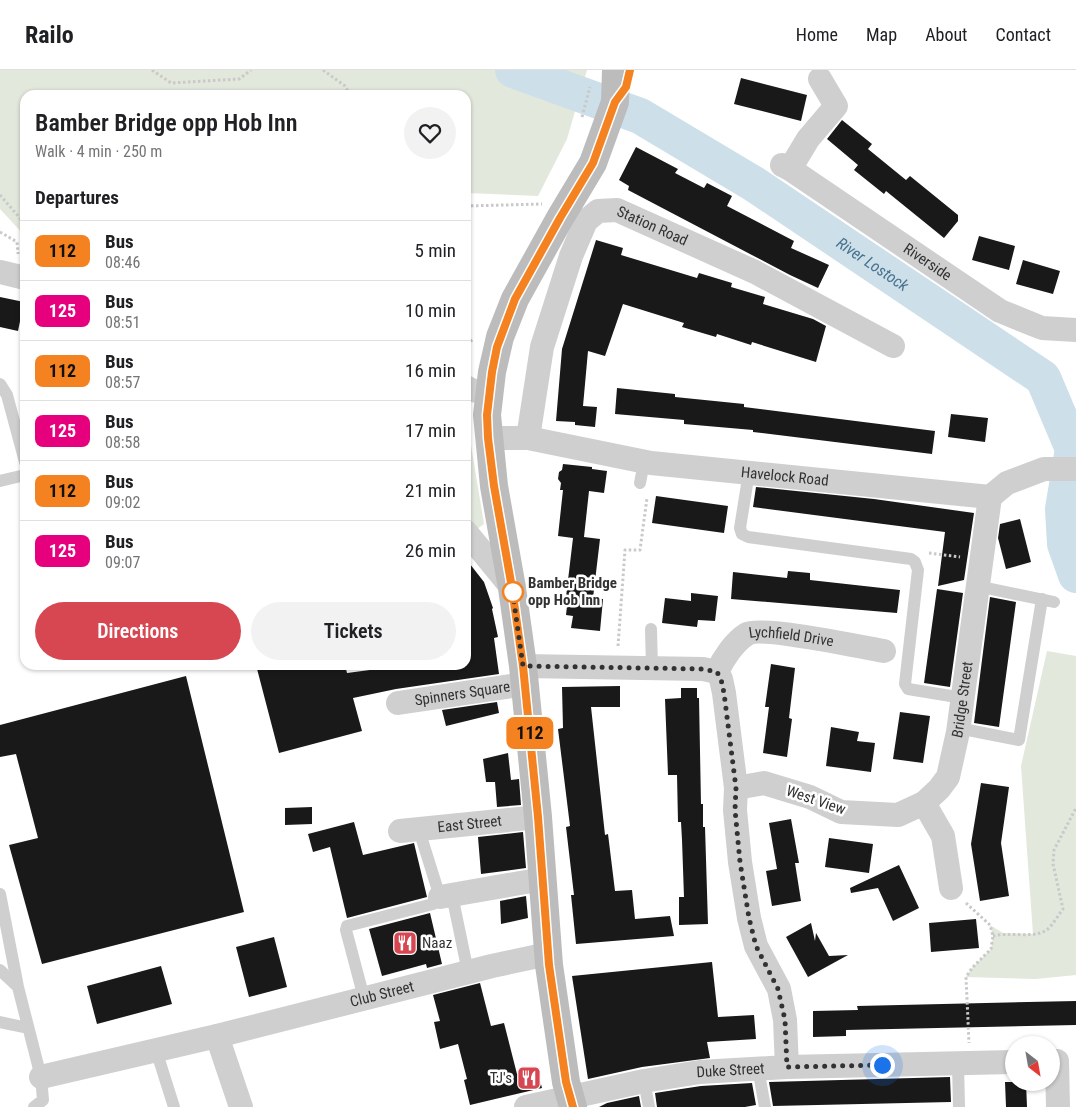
<!DOCTYPE html>
<meta charset="utf-8">
<style>
body{margin:0;font-family:"Roboto Condensed",sans-serif;background:#f2f2f2;color:#202124;height:100vh;display:flex;flex-direction:column;font-size:19px;white-space:nowrap}
*{box-sizing:border-box;margin:0}
p{font-size:16px;color:#757577}
.icon{flex:none;width:28px;height:28px;fill:none;stroke:currentColor;stroke-width:2;stroke-linecap:round;stroke-linejoin:round}
.map{position:relative;flex:1;overflow:hidden}
.sheet{position:absolute;left:20px;top:20px;width:451px;height:580px;display:flex;flex-direction:column;background:#fff;border-radius:15px;box-shadow:0 1px 4px #0004}
.sheet>*{flex:none}
.badge{padding:0 10px;border-radius:8px;font-size:18px;line-height:32px}
.needle{width:32px;rotate:149deg}
.fabs{position:absolute;left:1005px;top:966px;display:grid;gap:10px}
.fabs a{display:grid;place-items:center;width:55px;height:55px;border-radius:50%;background:#fff;box-shadow:0 1px 4px #0004;font-size:25px}
.you{position:absolute;width:25px;height:25px;margin:-12px;border:4px solid #fff;border-radius:50%;background:#1a73e8;box-shadow:0 0 0 8px #1a73e833}
.map>.badge{position:absolute;translate:-50% -50%;box-shadow:0 0 0 2px #fff}
h2{padding:0 15px;font-size:19px;line-height:45px}
.round{display:grid;place-items:center;flex:none;width:52px;height:52px;border-radius:26px;background:#f2f2f2}
.overview{display:flex;align-items:center;justify-content:space-between;height:85px;padding:0 15px}
h1{font-size:24px;font-weight:600;line-height:38px}
.action{display:flex;gap:10px;margin-top:auto;padding:10px 15px}
.action a{flex:1;height:58px;border-radius:30px;background:#d74751;color:#fff;font-size:20px;font-weight:600;line-height:58px;text-align:center}
.action a+a{background:#f2f2f2;color:#202124}
ul{padding:0;list-style:none}
li{display:flex;align-items:center;gap:15px;height:60px;padding:0 15px;border-top:1px solid #e0e0e0}
li div{flex:1}
li b{display:block;font-size:19px}
li em{font-style:normal}
li .badge{min-width:55px;font-weight:700;text-align:center}
header{display:flex;align-items:center;gap:30px;box-sizing:border-box;height:70px;padding:0 25px;background:#fff;border-bottom:1px solid #e0e0e0}
header strong{font-size:24px}
nav{display:flex;gap:28px;margin-inline-start:auto;font-size:18px}
.map>svg:first-child{display:block}
.green{fill:#e2e8dc}
.lines{fill:none;stroke-linecap:round;stroke-linejoin:round}
.river{stroke:#cddfe9;stroke-width:36}
.building{fill:#191919}
.path{stroke:#c9c9c9;stroke-width:3;stroke-dasharray:2.5 2.5;stroke-linecap:butt}
.service{stroke:#cfcfcf;stroke-width:12}
.minor{stroke:#cfcfcf;stroke-width:24}
.secondary{stroke:#bcbcbc;stroke-width:28}
.line-casing{stroke:#fff;stroke-width:11}
.line{stroke:#f58220;stroke-width:8}
.walk{stroke:#323232;stroke-width:5;stroke-dasharray:0 9}
.stop-dot{fill:#fff;stroke:#f58220;stroke-width:2.5}
.labels{text-anchor:middle;dominant-baseline:central;stroke-width:5;stroke-linejoin:round;paint-order:stroke}
.street-label{font-size:15px;fill:#323232;stroke:#fff}
.stop-label{font-size:15px;font-weight:bold;fill:#323232;stroke:#fff;text-anchor:start}
.poi-label{font-size:15px;fill:#323232;stroke:#fff;text-anchor:start}
.water-label{font-size:16px;font-style:italic;fill:#46728e;stroke:#fff}
</style>
<header>
<strong>Railo</strong>
<nav><a>Home</a><a>Map</a><a>About</a><a>Contact</a></nav>
</header>
<div class="map">
<svg width="1076" height="1037" viewBox="0 0 1076 1037">
<rect width="100%" height="100%" fill="#fff"/>
<path class="green" d="M0,0H587L567,69L538,126L466,123V25H25V166L0,139Z
M466,345L484,454L477,459L466,446Z
M1047,581L1076,586V905L1036,909L966,907L972,898L991,879L993,866L990,855L1003,863L1033,864L1021,696Z"/>
<g class="lines">
<path class="river" id="s1" d="M513,0L640,46L754,114L1043,308L1073,379L1063,439L1065,474L1076,505"/>
</g>
<path class="building" d="M741,8L807,25L801,51L734,34Z
M842,50L872,74L868,79L906,110L910,106L958,145V151L944,168L886,121L884,124L854,100L858,95L827,69Z
M636,77L678,99L675,103L704,118L707,113L732,126L727,136L794,171L791,178L829,195L818,218L790,205L628,120L629,116L619,110Z
M979,166L1015,176L1009,200L972,190Z
M596,170L623,178L621,185L697,208L699,203L732,213L731,217L765,227L763,234L813,249L826,256L816,292L752,272L751,275L717,264L716,267L682,257L684,253L623,234L605,286L588,281L583,336L597,337L595,357L575,355V352L556,351L562,279Z
M1023,190L1060,201L1053,224L1016,214Z
M0,227L24,232L18,261L0,257Z
M617,318L675,324V327L744,334V337L935,361L932,384L753,362V360L684,354V350L615,344Z
M951,344L988,348L985,372L948,367Z
M563,394L592,397V399L607,401L604,423L589,421L584,467L600,469L593,528L603,529L600,561L571,558L573,546L566,545L568,527H566L573,468L558,466L563,420H560L561,413L558,409L559,402L562,400Z
M756,417L874,429L974,443L964,510L938,516L945,462L753,437Z
M656,426L728,436L724,463L652,453Z
M1020,449L1031,492L1006,499L998,468L1000,454Z
M466,489L484,512L493,538L492,539L498,567L494,568L499,604L396,619L353,628L362,661L279,683L256,595H345L347,603L408,595H466Z
M788,501L810,503V510L900,520L897,543L731,529L733,502L787,508Z
M937,519L963,523L950,617L924,613Z
M691,523L718,526L715,551L698,550L697,557L662,553L665,528L691,531Z
M990,527L1016,532L999,657L974,653Z
M771,594L795,598L789,648L792,649L787,687L763,683L769,637H765Z
M186,606L244,842L42,894L9,775L38,768L16,684L0,687V655Z
M620,616V637H591L605,765L608,764L615,821L632,820L635,849L670,846L674,866L576,874L571,825H574L566,757L570,756L558,659L563,658L562,617Z
M681,618H697V628H699L701,734H703V757H705L708,854L679,855V827H684L682,770L681,752H678L677,705H668L665,629L681,628Z
M497,632L499,643L446,656L442,640Z
M900,642L930,646L923,693L893,689Z
M831,657L859,662L857,671L875,673L871,702L826,696Z
M508,683L511,710L519,709L521,735L497,737L495,712H486L483,689Z
M981,713L1009,717L1001,773L1009,826L980,831L971,774Z
M312,737V754L285,755V738Z
M791,749L799,793H795L801,831L772,836L766,801L777,799L769,753Z
M354,752L363,785L414,773L427,827L347,848L330,777L313,782L308,764Z
M523,762L526,798L481,804L478,767Z
M829,768L873,774L869,803L825,797Z
M899,795L919,838L893,851L878,818L851,823L850,818Z
M526,826L528,848L501,854L500,831Z
M430,843L442,894L427,898L426,894L382,906L369,859Z
M976,849L979,878L931,882L929,853Z
M811,853L815,871L816,863L829,886L848,885L808,907L786,867Z
M274,867L287,917L249,927L236,877Z
M712,892L718,947L754,945L756,969L707,972L710,988L642,997L588,1009L572,906Z
M161,896L172,934L97,954L87,916Z
M480,913L491,956L504,953L517,1004L537,999L542,1018L470,1035L464,1010L467,1009L458,974L440,979L434,952L440,951L433,925Z
M1076,931V955L846,960V966L813,967V941L858,940L857,936Z
M950,1007L951,1032L773,1036L769,1012Z
M1005,1012H1026L1027,1037H1006Z
M752,1013L756,1035L745,1037H657L655,1023L701,1016Z
M639,1026L641,1037H599L607,1033Z"/>
<g class="lines">
<path class="path" d="M152,0L171,13L239,9L251,0
M323,0L345,16L350,25
M582,47L590,17
M0,125L25,154
M466,136L542,134
M0,162L17,172L18,184
M466,274L474,269
M929,483L960,487
M618,576L625,480H640L647,428
M966,833L990,855L993,866L991,879L972,898L966,907L969,973
M993,866C1008,862 1033,868 1045,861C1052,857 1058,845 1063,839L1053,794L1054,780L1076,738"/>
<path class="service" d="M0,314L7,325L25,392
M749,402L740,458L742,464L748,467L911,489L915,492L918,500L905,614L908,619L963,628
M0,411L25,405
M640,413L644,392
M977,516L1054,532
M651,559L652,599
M958,658L1019,670L1042,529
M0,824L18,917L41,1007L43,1030L34,1037
M452,825L468,902
M0,900L18,917
M364,928L346,860L347,856L433,834L440,827L419,760
M0,952L28,958
M156,980L174,1037
M958,994L959,1037
M758,998L765,1037
M644,1011L649,1037"/>
<g class="minor">
<path id="s2" d="M782,95L790,99L1000,241L1042,258L1076,260"/>
<path d="M790,99L808,69L836,36L820,9"/>
<path d="M0,202L25,208"/>
<path d="M466,317L471,320L489,323"/>
<path id="s3" d="M488,368H528L651,393L990,427L1007,413L1044,399H1076"/>
<path id="s4" d="M528,368L542,277L571,186L586,151L598,141L617,140L755,202L893,276"/>
<path d="M466,462L512,518"/>
<path id="s5" d="M523,596L703,599L717,602C723,589 734,572 747,564C761,556 862,577 884,581"/>
<path d="M717,602L721,609L724,623L736,718L735,740L740,792L749,848L756,876L779,919L785,950L787,997"/>
<path id="s6" d="M398,633L525,614"/>
<path id="s7" d="M736,718L764,713L810,727L841,742L898,745L924,733L939,719L948,707L958,662L990,427"/>
<path d="M924,733L943,766L951,818"/>
<path id="s8" d="M400,761L538,747"/>
<path d="M440,827L543,809"/>
<path d="M217,966L241,1037"/>
<path d="M1057,991L1058,1037"/>
<path id="s9" d="M41,1007L217,966L492,896L548,884"/>
<path id="s10" d="M526,1037L644,1011L700,1002L787,997L1014,992"/>
</g>
<path class="secondary" d="M573,1037L566,1012L549,895L538,747L523,596L512,518L494,416L487,345L492,302L500,267L515,229L560,148L593,93L615,32L616,0"/>
</g>
<g class="lines">
<g class="line-casing">
<path id="line" d="M573,1037L566,1012L549,895L538,747L523,596L512,518L494,416L488,368L487,345L492,302L497,277L515,229L560,148L593,93L615,32L626,17L630,0"/>
</g>
<use href="#line" class="line"/>
<path class="walk" d="M513,522L512,518L523,596L703,599L717,602L721,609L724,623L736,718L735,740L740,792L749,848L756,876L778,919L785,950L787,997L882,995"/>
</g>
<defs>
<g id="restaurant-square" transform="scale(1.25)"><rect x="-9" y="-9" width="18" height="18" rx="4" fill="#d74751" stroke="#fff"/><path d="M-5-6h1v4h1v-4h1v4h1v-4h1v5L-1.5 .5V6h-2V.5L-5-1ZM5-6V6H3V1.5H1.5Q1.5-4 5-6Z" fill="#fff"/></g>
</defs>
<g fill-rule="evenodd">
<use href="#restaurant-square" x="405" y="873"/>
<use href="#restaurant-square" x="529" y="1008"/>
</g>
<circle class="stop-dot" cx="513" cy="522" r="10"/>
<g class="labels">
<g class="street-label">
<text stroke="none"><textPath href="#s4" startOffset="299">Station Road</textPath></text>
<text stroke="none"><textPath href="#s2" startOffset="175">Riverside</textPath></text>
<text stroke="none"><textPath href="#s3" startOffset="300">Havelock Road</textPath></text>
<text stroke="none"><textPath href="#s5" startOffset="288">Lychfield Drive</textPath></text>
<text stroke="none"><textPath href="#s6" startOffset="65">Spinners Square</textPath></text>
<text stroke="none"><textPath href="#s7" startOffset="311">Bridge Street</textPath></text>
<text transform="translate(816 730) rotate(19)">West View</text>
<text stroke="none"><textPath href="#s8" startOffset="70">East Street</textPath></text>
<text stroke="none"><textPath href="#s9" startOffset="351">Club Street</textPath></text>
<text stroke="none"><textPath href="#s10" startOffset="208">Duke Street</textPath></text>
</g>
<g class="stop-label">
<text x="528" y="513">Bamber Bridge<tspan x="528" dy="17">opp Hob Inn</tspan></text>
</g>
<g class="poi-label">
<text x="422" y="873">Naaz</text>
<text x="512" y="1008" text-anchor="end">TJ's</text>
</g>
<g class="water-label">
<text stroke="none"><textPath href="#s1" startOffset="411">River Lostock</textPath></text>
</g>
</g>
</svg>
<div class="fabs">
<a><svg class="needle" viewBox="-14 -14 28 28"><path d="M0-13l5 13h-10z" fill="#e53935"/><path d="M0 13l5-13h-10z" fill="#757577"/></svg></a>
</div>
<div class="you" style="left:882px;top:995px"></div>
<b class="badge" style="left:530px;top:663px;background:#f58220;color:#111">112</b>
<section class="sheet">
<div class="overview"><div><h1>Bamber Bridge opp Hob Inn</h1><p>Walk · 4 min · 250 m</p></div><a class="round"><svg class="icon" aria-label="heart" viewBox="0 0 24 24"><path d="M12 20l-8-8c-3-5 5-10 8-4 3-6 11-1 8 4z"/></svg></a></div>
<h2>Departures</h2>
<ul>
<li><span class="badge" style="background:#f58220;color:#111">112</span><div><b>Bus</b><p>08:46</p></div><em>5 min</em></li>
<li><span class="badge" style="background:#e6007e;color:#fff">125</span><div><b>Bus</b><p>08:51</p></div><em>10 min</em></li>
<li><span class="badge" style="background:#f58220;color:#111">112</span><div><b>Bus</b><p>08:57</p></div><em>16 min</em></li>
<li><span class="badge" style="background:#e6007e;color:#fff">125</span><div><b>Bus</b><p>08:58</p></div><em>17 min</em></li>
<li><span class="badge" style="background:#f58220;color:#111">112</span><div><b>Bus</b><p>09:02</p></div><em>21 min</em></li>
<li><span class="badge" style="background:#e6007e;color:#fff">125</span><div><b>Bus</b><p>09:07</p></div><em>26 min</em></li>
</ul>
<div class="action"><a>Directions</a><a>Tickets</a></div>
</section>
</div>
